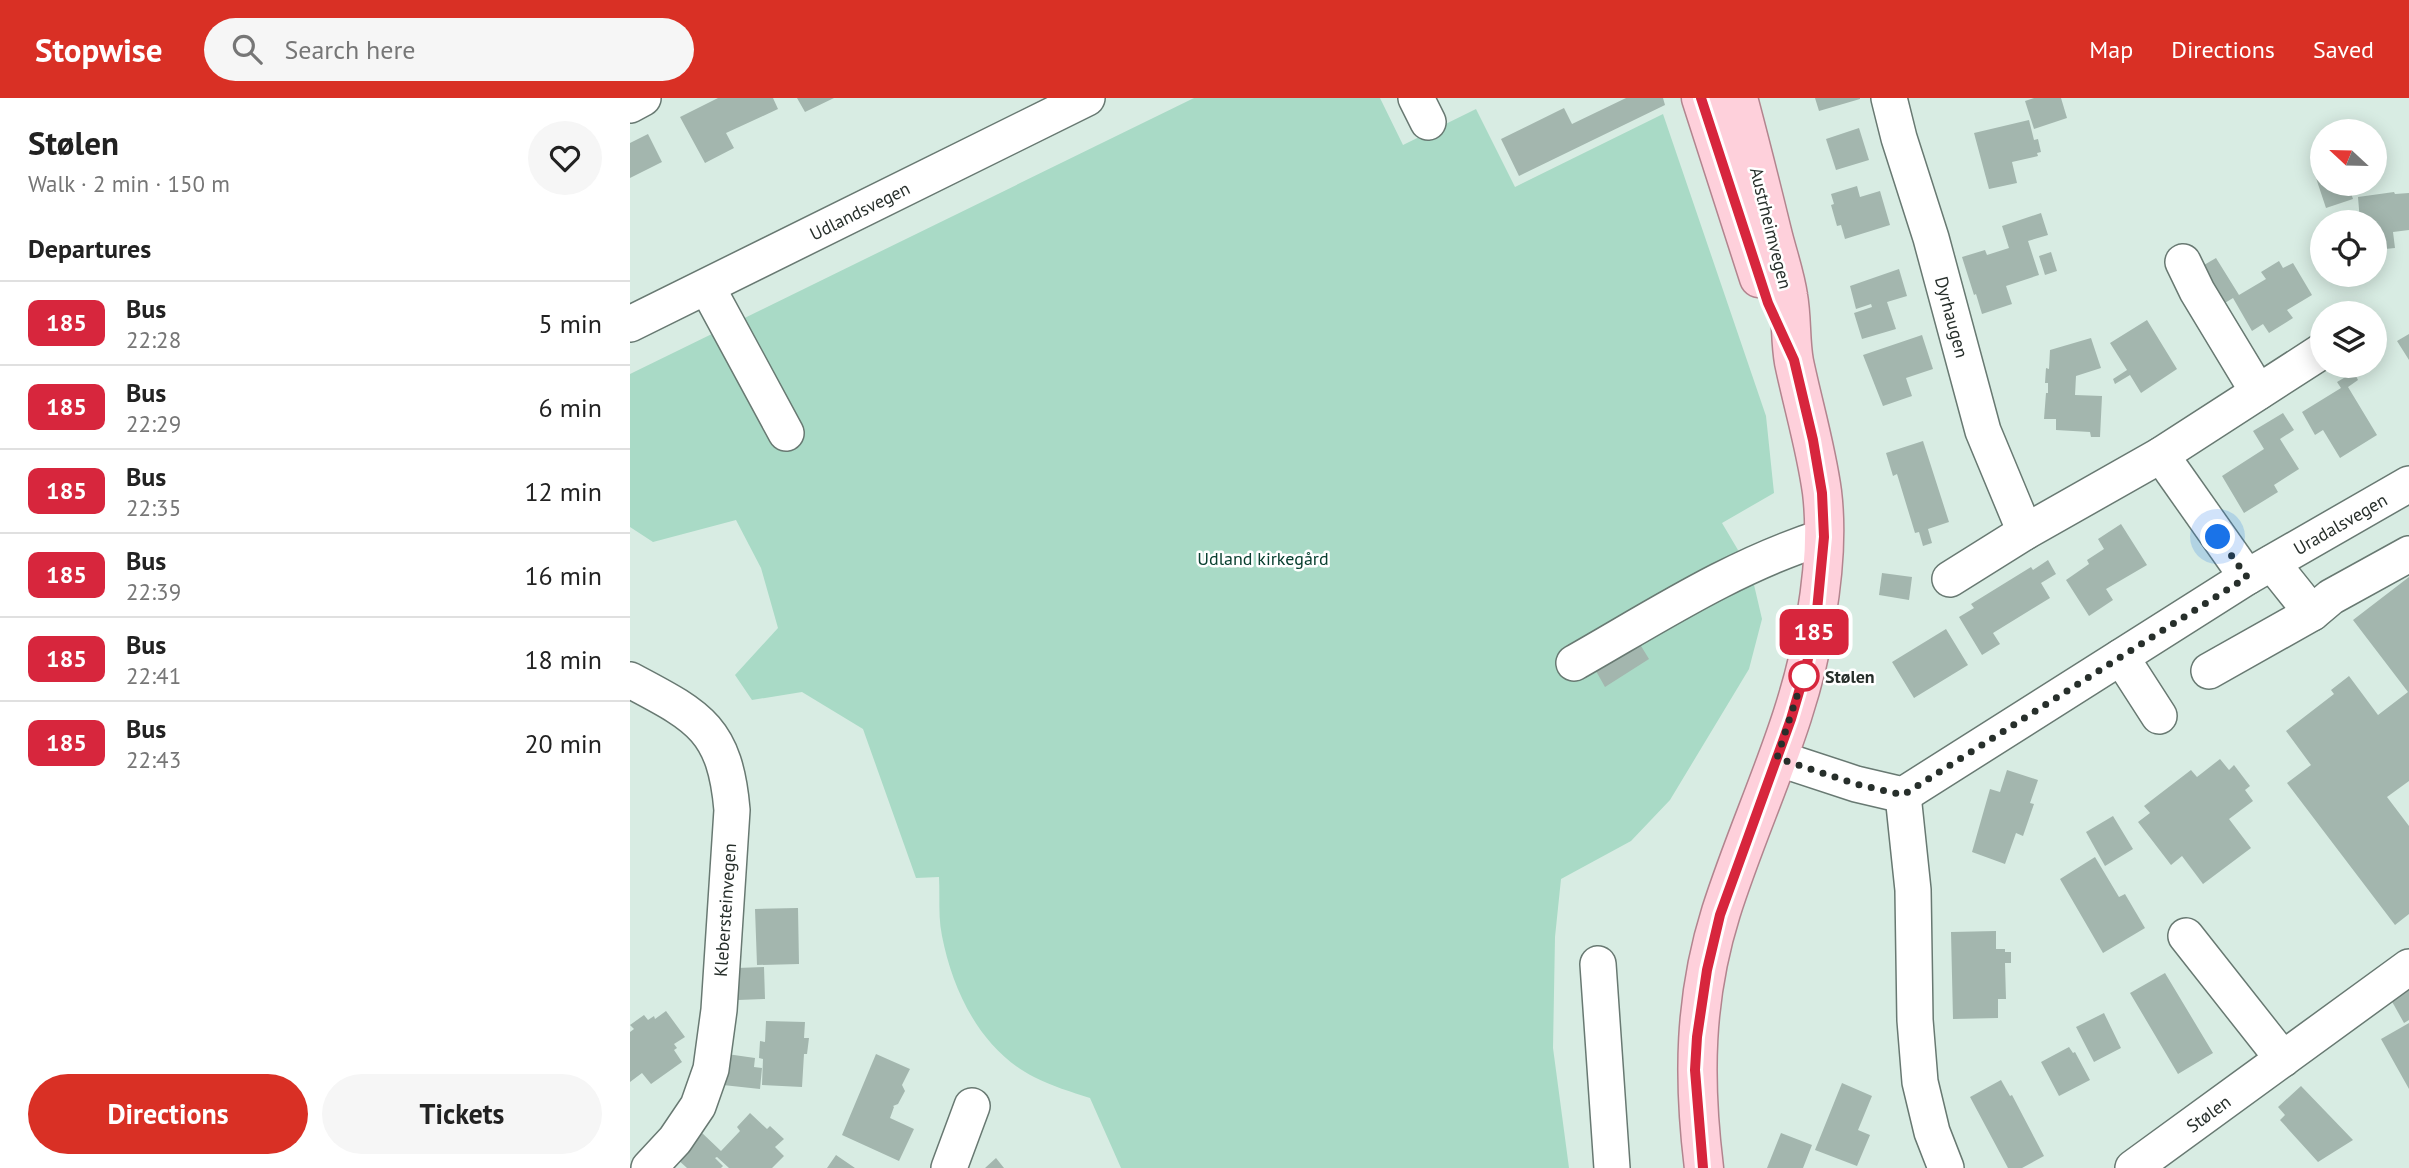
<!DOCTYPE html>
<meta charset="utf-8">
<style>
body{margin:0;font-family:"PT Sans",sans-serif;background:#f6f6f6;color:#222;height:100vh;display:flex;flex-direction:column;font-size:26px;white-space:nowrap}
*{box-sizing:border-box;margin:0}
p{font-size:23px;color:#767676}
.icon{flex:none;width:38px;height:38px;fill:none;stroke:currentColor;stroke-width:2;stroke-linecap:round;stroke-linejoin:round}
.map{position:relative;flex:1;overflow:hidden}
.side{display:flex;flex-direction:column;background:#fff;width:630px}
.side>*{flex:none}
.badge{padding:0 14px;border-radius:10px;font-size:24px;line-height:46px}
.needle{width:46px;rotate:292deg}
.fabs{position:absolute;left:1680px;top:21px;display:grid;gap:14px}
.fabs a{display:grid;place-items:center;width:77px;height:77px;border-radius:50%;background:#fff;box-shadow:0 4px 18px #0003;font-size:35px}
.you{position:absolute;width:35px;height:35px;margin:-18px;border:5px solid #fff;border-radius:50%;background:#1a73e8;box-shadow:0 0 0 10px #1a73e833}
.map>.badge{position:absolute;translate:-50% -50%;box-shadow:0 0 0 4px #fff}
h2{padding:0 28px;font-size:26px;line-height:63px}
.round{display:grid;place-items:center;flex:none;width:74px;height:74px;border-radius:37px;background:#f6f6f6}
.head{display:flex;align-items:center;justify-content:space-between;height:119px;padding:0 28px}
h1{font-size:33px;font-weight:600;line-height:52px}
.primary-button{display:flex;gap:14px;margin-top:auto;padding:14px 28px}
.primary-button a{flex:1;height:80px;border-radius:42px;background:#d93025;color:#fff;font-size:28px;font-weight:600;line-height:80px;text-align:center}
.primary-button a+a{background:#f6f6f6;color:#222}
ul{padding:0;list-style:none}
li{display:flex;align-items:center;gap:21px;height:84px;padding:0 28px;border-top:2px solid #e0e0e0}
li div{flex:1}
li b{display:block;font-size:26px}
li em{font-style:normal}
li .badge{min-width:77px;font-weight:700;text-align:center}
header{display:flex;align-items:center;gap:42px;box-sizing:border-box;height:98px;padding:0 35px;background:#d93025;color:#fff}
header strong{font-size:33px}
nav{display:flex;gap:38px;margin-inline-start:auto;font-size:24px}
.search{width:490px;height:63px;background:#f6f6f6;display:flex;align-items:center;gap:18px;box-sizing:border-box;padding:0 24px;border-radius:38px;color:#767676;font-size:26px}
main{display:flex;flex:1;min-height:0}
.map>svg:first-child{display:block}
.green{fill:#a9dac6}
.building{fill:#a3b6ae}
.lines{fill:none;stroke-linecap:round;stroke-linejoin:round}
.minor-casing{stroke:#687972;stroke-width:38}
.major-casing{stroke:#b2848e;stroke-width:41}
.minor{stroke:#fff;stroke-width:35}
.major{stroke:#fed0db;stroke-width:38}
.line-casing{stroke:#fff;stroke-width:16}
.line{stroke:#d7263d;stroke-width:10}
.walk{stroke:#272f2b;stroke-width:7;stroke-dasharray:0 12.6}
.stop-dot{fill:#fff;stroke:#d7263d;stroke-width:3.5}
.labels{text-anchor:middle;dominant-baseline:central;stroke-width:5;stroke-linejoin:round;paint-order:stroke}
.street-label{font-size:18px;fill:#272f2b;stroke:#fff}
.park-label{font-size:18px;fill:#094030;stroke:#fff}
.stop-label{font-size:18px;font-weight:bold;fill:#272f2b;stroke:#fff;text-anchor:start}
</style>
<header>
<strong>Stopwise</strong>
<div class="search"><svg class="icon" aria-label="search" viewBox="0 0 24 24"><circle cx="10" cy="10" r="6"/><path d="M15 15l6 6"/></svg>Search here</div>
<nav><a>Map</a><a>Directions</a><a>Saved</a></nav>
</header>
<main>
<section class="side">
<div class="head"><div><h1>Stølen</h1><p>Walk · 2 min · 150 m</p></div><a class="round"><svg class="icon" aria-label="heart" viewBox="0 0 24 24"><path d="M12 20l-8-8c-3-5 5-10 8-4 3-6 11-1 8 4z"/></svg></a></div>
<h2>Departures</h2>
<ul>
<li><span class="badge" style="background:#d7263d;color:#fff">185</span><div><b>Bus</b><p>22:28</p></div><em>5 min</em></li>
<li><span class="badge" style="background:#d7263d;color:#fff">185</span><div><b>Bus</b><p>22:29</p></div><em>6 min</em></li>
<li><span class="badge" style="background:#d7263d;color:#fff">185</span><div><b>Bus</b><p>22:35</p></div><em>12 min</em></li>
<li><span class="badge" style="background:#d7263d;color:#fff">185</span><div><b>Bus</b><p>22:39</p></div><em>16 min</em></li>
<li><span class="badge" style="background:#d7263d;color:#fff">185</span><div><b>Bus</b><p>22:41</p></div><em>18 min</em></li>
<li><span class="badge" style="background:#d7263d;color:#fff">185</span><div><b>Bus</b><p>22:43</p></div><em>20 min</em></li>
</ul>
<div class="primary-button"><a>Directions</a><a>Tickets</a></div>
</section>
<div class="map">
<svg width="1779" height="1070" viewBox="0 0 1779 1070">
<rect width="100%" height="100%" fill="#d8ece3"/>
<path class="green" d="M564,0H750L773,47L846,11L885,89L1033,16L1136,318L1144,395L1092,425L1121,474L1132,521L1119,571L1040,702L1001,743L931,781L925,839L923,950L939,1070H491L460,1000C441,994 422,988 404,979C351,952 323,894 312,838C308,819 310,798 309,779L286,780L233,631L172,594L122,602L105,577L148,530L131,470L106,422L23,444L0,429V276Z"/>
<path class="building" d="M88,0H143L148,11L96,35L104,50L75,65L50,19Z
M167,0H204L175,14Z
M996,0H1033L1035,7L889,78L871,41L934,10L942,26Z
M1185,0H1230V1L1189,13Z
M1404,0H1431L1437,20L1404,31L1395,3Z
M1399,22L1404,42L1408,41L1411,54L1407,55L1408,58L1382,64L1387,85L1359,91L1344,35Z
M1229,30L1239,62L1206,72L1196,41Z
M18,36L32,64L0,80V45Z
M1692,74V86H1718L1723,101L1696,110L1685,77Z
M1227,88L1230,99L1250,93L1260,127L1215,141L1211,127L1207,128L1201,107L1204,106L1201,96Z
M1764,94L1765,96L1779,95V132L1763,134L1765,150L1745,152V124H1730L1728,99Z
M1411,115L1418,137L1398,143L1409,177L1376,188L1382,206L1352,216L1346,196L1344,197L1332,159L1355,152L1357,157L1379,150L1372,128Z
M1421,154L1427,173L1415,177L1409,158Z
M1586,160L1609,197L1636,181L1631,174L1649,163L1653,170L1663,165L1682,197L1657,212L1663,220L1639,235L1633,226L1622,233L1603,200L1585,211L1562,174Z
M1269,171L1277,198L1257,204L1266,231L1232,241L1224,215L1242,209L1241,206L1226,211L1220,188Z
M1517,222L1547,271L1511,295L1500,277L1485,286L1483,281L1497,272L1480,245Z
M1779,236V262L1767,243Z
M1292,237L1303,271L1276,280L1282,298L1253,308L1233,257Z
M1461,240L1471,270L1446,278L1445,297L1472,298L1470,339H1461L1460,334L1426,332V321H1414L1416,295H1418V285H1415L1416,270L1419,271L1420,252Z
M1724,274L1728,282L1718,289L1747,337L1710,360L1693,332L1685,337L1672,314L1711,290L1707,284Z
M1653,315L1664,332L1650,341L1669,371L1644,387L1648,394L1614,415L1592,378L1634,351L1623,333Z
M1293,343L1319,424L1298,431L1302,445L1293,448L1289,434L1285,435L1267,376L1263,378L1256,355Z
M1491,426L1517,467L1476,491L1483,502L1459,518L1436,482L1459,466L1457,462L1474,451L1468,441Z
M1418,462L1426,476L1411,485L1420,500L1363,535L1370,546L1352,557L1329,519L1344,510L1341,506L1401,469L1403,472Z
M1252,475L1282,479L1279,502L1249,497Z
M1779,479V683L1757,699L1779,728V816L1765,827L1657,685L1681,667L1656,633L1704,596L1701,592L1719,578L1748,617L1778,594L1723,522Z
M1316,531L1338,567L1284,600L1262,564Z
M1008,543L1019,561L975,589L962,566Z
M1590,661L1599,672L1604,667L1620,688L1615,692L1623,703L1599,721L1621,750L1573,786L1552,758L1541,767L1508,724L1520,715L1514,708L1561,672L1567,679Z
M1377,672L1408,682L1400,705L1404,706L1393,738L1386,735L1375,766L1342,754L1360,691L1370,694Z
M1483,718L1503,751L1475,768L1456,734Z
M1465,759L1489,799L1495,796L1515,830L1473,855L1430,781Z
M168,810L169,866L127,867L125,811Z
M1366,833V851H1375V854H1381V865H1375L1376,901H1368V920L1323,921L1321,834Z
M134,869L135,901L108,902L107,870Z
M1535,875L1583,955L1548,976L1500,895Z
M1779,889V922L1774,925L1760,900Z
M36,913L55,939L44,946L47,950L44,952L52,964L21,986L12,975L0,984V934L4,931L0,927L14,917L18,922L24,918L25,921Z
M1474,915L1491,950L1464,964L1446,929Z
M136,923L175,924L174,940H179L177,956H174L172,989L132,987L133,961L129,960L130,943L135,944Z
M1779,925V991L1751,941Z
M1439,949L1443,955L1445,954L1460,982L1429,998L1411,964Z
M97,956L125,960L124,969L132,970L130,991L93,987Z
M246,956L280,971L272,987L275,993L268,1006L263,1008L264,1009L260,1020L284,1031L269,1063L212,1037Z
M1371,982L1380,998L1382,997L1414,1058L1392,1070H1378L1340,999Z
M1212,985L1242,998L1228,1032L1240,1037L1227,1068L1185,1052Z
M1671,988L1723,1042L1688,1064L1650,1022L1655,1017L1648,1009Z
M120,1015L137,1031L140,1028L154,1041L145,1049L154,1058L142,1070H99L87,1059L85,1060L93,1068L91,1070H57L46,1060L71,1034L91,1053L110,1033L107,1029Z
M1151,1035L1182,1047L1173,1070H1137Z
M206,1057L225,1070H197Z
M366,1060L374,1070H355Z"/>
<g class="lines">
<g class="minor-casing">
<g id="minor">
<path d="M786,0L798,24"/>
<path id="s1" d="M1259,0L1269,40L1301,140L1353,333L1395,434"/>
<path d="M0,7L13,0"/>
<path d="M1553,164L1567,193L1628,294"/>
<path d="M77,189L156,335"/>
<path id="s2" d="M0,226L457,0"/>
<path d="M1531,357L1617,479"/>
<path d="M1642,465L1682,515"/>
<path d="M1320,481L1395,434L1531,357L1692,253"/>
<path d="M1491,559L1529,618"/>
<path d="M944,565C1025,519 1104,467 1194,439"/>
<path d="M1579,573L1682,515L1701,499L1779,456"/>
<path d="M0,582C68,618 95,630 102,712L89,912L81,971L68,1008L45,1042L19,1070"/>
<path id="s3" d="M1147,660L1226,686L1273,697L1617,479L1779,386"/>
<path d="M1273,697L1283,792L1285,922L1290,984L1302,1034L1316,1070"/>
<path d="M1556,838L1653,961"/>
<path d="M968,866L982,1070"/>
<path d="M319,1070L342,1008"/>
<path id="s4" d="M1503,1070L1779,869"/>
</g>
</g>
<g class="major-casing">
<path id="major" d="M1071,0L1129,180
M1074,1070C1063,981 1064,900 1091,814C1122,716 1171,622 1186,520C1193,479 1197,435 1192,394C1186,350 1173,307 1164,264C1160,242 1162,220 1158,198C1155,177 1147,155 1142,134C1131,89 1120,45 1108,0"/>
</g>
<use href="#minor" class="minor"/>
<use href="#major" class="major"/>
</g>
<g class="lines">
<g class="line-casing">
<path id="line" d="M1071,0L1138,205L1164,262L1183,342L1192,395L1194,439L1186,523L1176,570L1161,621L1090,817L1077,872L1067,939L1065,972L1073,1070"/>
</g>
<use href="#line" class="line"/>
<path class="walk" d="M1174,578L1176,570L1147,660L1226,686L1273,697L1617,479L1588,439"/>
</g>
<circle class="stop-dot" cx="1174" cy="578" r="14"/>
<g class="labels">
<g class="street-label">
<text stroke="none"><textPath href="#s2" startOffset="256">Udlandsvegen</textPath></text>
<text transform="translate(1141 130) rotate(76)">Austrheimvegen</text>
<text stroke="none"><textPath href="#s1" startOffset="228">Dyrhaugen</textPath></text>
<text stroke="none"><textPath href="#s3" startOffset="646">Uradalsvegen</textPath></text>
<text transform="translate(95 812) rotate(-86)">Klebersteinvegen</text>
<text stroke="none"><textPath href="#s4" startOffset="93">Stølen</textPath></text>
</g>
<g class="park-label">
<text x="633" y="460">Udland kirkegård</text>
</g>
<g class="stop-label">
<text x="1195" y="578">Stølen</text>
</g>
</g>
</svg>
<div class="fabs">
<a><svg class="needle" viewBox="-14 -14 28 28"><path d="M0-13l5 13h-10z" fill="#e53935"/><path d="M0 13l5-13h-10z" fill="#767676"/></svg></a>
<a><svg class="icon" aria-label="locate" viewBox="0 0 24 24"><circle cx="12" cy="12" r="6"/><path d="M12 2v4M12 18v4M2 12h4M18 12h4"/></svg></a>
<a><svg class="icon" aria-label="layers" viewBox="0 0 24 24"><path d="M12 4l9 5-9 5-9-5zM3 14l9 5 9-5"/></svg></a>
</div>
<div class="you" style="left:1588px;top:439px"></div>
<b class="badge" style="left:1184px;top:534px;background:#d7263d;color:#fff">185</b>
</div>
</main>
